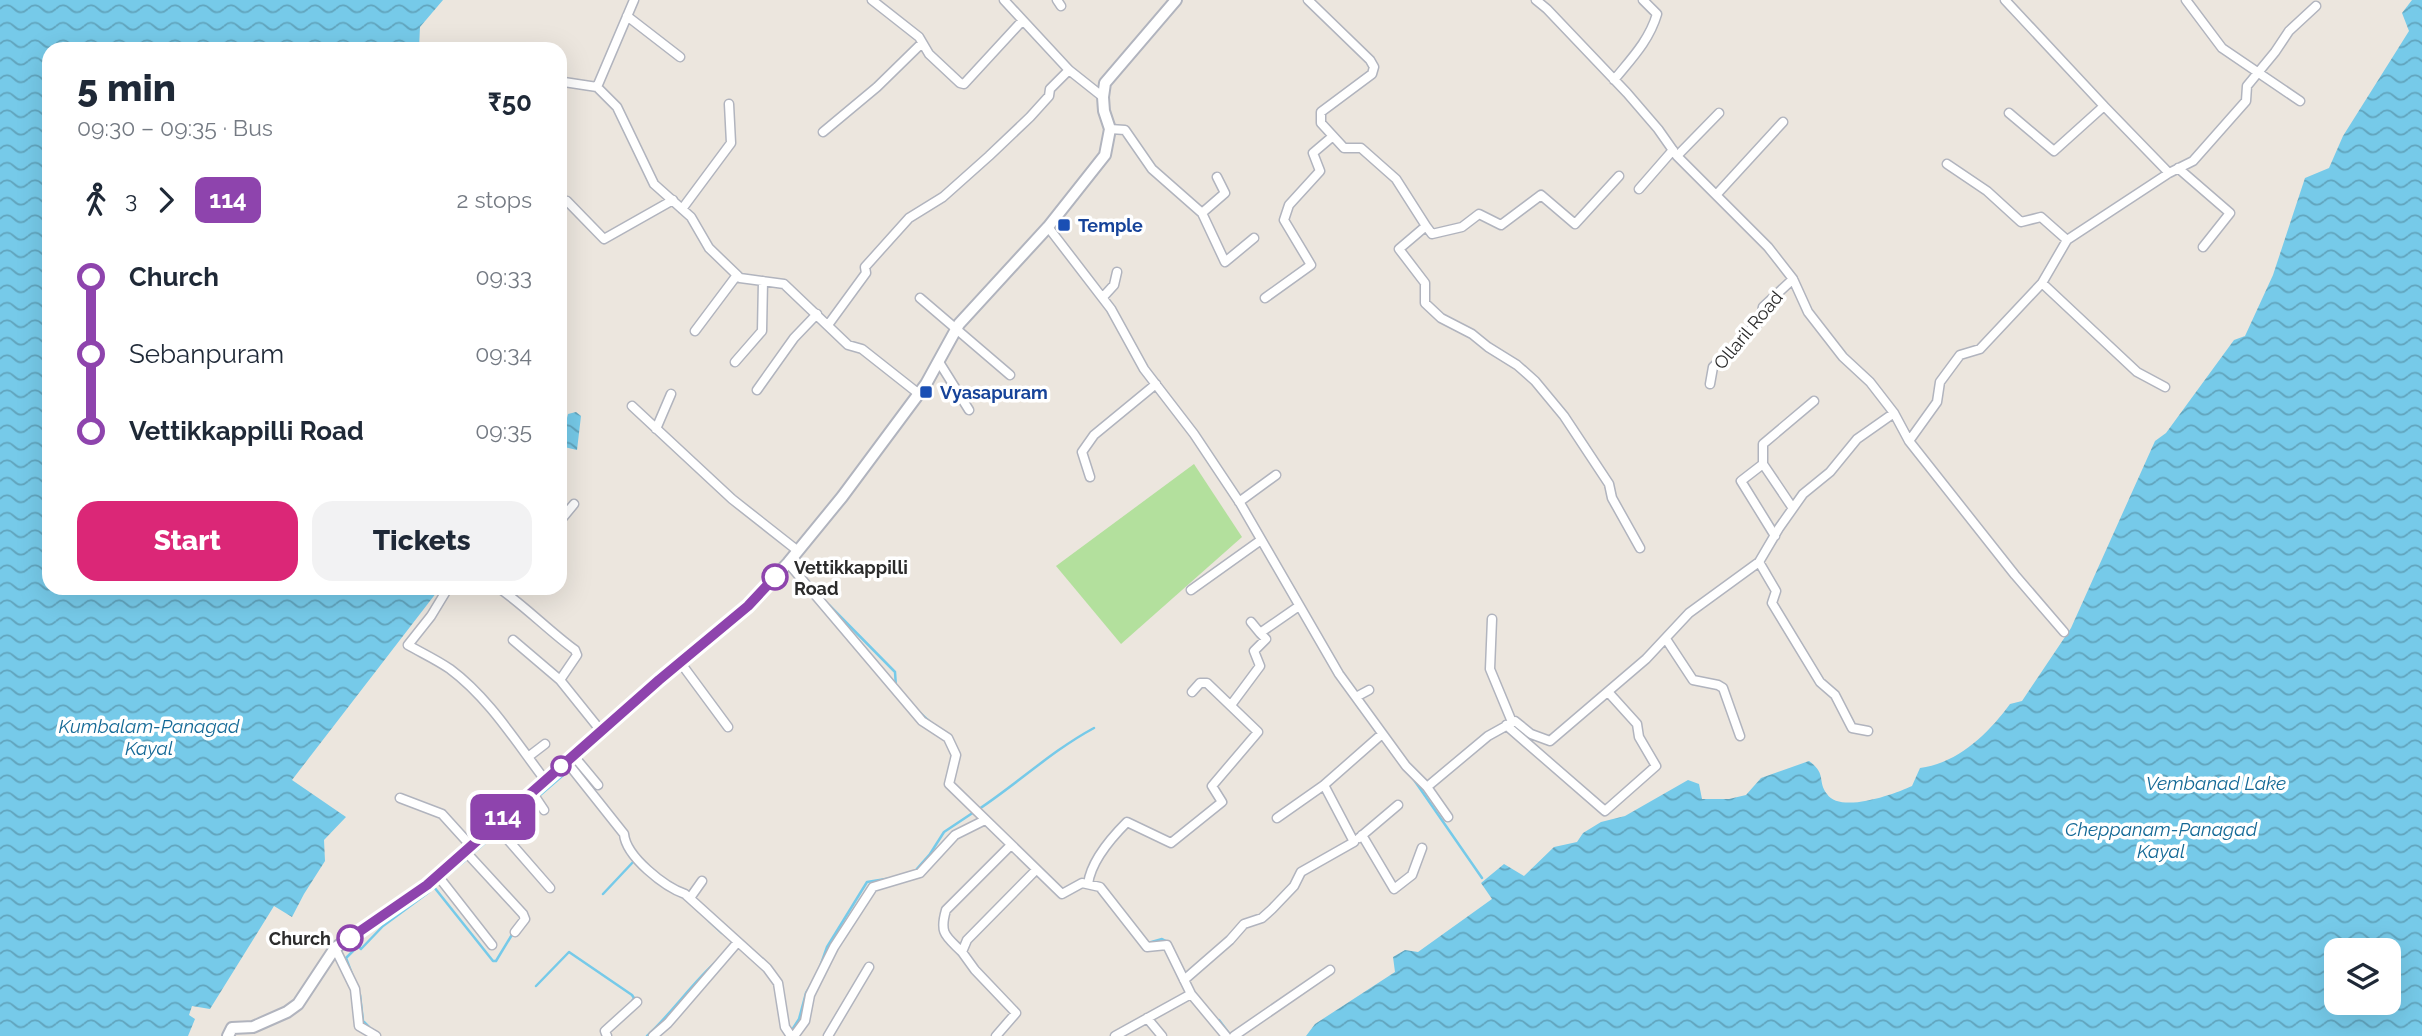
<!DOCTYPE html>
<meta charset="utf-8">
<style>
body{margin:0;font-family:Raleway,sans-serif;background:#f2f2f3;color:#1f2937;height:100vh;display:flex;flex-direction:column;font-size:26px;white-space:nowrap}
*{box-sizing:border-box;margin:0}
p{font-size:23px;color:#747a83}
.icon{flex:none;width:38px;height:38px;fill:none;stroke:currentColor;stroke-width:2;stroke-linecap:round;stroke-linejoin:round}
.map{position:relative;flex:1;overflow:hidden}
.panel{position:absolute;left:42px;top:42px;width:525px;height:553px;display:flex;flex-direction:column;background:#fff;border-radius:21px;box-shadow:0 7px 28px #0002}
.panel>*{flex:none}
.badge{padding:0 14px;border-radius:10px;font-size:24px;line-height:46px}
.fabs{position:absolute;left:2324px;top:938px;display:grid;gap:14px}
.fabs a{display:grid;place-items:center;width:77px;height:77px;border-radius:14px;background:#fff;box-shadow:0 7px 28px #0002;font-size:35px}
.map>.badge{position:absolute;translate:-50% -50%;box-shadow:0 0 0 4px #fff}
.legs{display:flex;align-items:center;gap:10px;height:77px;padding:0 35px;font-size:23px}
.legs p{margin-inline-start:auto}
.head{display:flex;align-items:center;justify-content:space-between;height:119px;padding:0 35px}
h1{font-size:38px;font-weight:800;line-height:52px}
.action{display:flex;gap:14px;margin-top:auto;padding:14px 35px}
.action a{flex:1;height:80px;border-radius:21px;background:#db2777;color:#fff;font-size:28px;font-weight:800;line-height:80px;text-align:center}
.action a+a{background:#f2f2f3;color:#1f2937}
ul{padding:0 35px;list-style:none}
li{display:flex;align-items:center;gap:24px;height:77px;font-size:26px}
li i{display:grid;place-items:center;width:10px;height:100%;margin:0 9px;background:currentColor}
li i::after{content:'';width:18px;height:18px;margin:-9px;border:5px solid;border-radius:50%;background:#fff}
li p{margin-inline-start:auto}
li:first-child i{background:linear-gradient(#0000 50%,currentColor 0)}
li:last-child i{background:linear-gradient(currentColor 50%,#0000 0)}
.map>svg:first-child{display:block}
.grass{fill:#b3e09d}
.water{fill:url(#water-waves);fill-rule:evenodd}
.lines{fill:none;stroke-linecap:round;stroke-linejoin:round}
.stream{stroke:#76cae9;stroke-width:2.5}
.street-casing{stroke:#b1b4be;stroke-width:11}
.secondary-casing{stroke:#b1b4be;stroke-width:14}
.street{stroke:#fff;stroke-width:8}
.secondary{stroke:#fff;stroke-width:10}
.line-1-casing{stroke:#fff;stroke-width:16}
.line-1{stroke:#8e44ad;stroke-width:10}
.transit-dot{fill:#1a4fb4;stroke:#fff;stroke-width:2.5}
.stop-1-dot{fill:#fff;stroke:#8e44ad;stroke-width:3.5}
.labels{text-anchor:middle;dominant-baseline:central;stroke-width:7;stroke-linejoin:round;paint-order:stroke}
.transit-label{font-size:18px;font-weight:bold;fill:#164399;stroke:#fff;text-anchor:start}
.street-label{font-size:18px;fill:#2b2b2b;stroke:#fff}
.stop-label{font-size:18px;font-weight:bold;fill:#2b2b2b;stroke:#fff;text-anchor:start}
.water-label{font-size:19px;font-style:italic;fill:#146996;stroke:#fff}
</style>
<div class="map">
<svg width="2422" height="1036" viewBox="0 0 2422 1036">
<defs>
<pattern id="water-waves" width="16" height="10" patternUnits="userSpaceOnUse" patternTransform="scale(1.75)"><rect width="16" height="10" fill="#76cae9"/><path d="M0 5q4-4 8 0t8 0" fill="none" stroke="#61a4bd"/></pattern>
</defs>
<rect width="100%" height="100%" fill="#ece6de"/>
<path class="grass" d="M1194,464L1242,537L1121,644L1056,566Z"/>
<path class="water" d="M0,0H443L420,27L419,49H49V588H440L292,780L346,817L324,840L325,861L304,894L292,917L274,906L210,1009L192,1006L189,1015L195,1019L188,1036H0Z
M2412,0H2422V1036H1306L1315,1024L1395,972L1393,957L1405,950L1418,952L1492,899L1481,883L1504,864L1524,876L1554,847L1577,842L1583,833L1601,822L1625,816L1688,780L1699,784L1702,799H1729L1746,795L1761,778L1809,761C1827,774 1817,781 1827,794C1840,814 1895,794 1912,786L1920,768C1958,763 1988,734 2010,704L2022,701L2071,628L2155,441L2166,433L2234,340L2245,336L2273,275L2305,178L2329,168L2343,136L2409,31L2402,13ZM2336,950H2389V1003H2336Z
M576,412L581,416L577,450L560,446L568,414Z"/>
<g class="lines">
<path class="stream" d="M829,605L895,672L896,687
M1351,696L1359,708
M919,712L930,722
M1412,777L1482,878
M979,809C1018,783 1053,750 1094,728
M471,855L569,770
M915,871L930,854L944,832L974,812
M444,878L467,859
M439,883L434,887L493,961H496L513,933
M603,894L634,861
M709,921L722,933
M1148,943L1162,939L1168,942
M821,964L827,947L867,882L892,878
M355,982L346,958L358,946L361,949L383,926L429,892L430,889
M536,986L569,952L632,995L634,998L631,1003
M360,995L363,1021L369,1027
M1219,1020L1231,1036
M790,1033L799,1019L806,993L811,985
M647,1036C673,1012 692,983 718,960"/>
<g class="street-casing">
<path id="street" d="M872,0L919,37L929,54L960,83L964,84L1022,21
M1004,0L1069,70L1103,97
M1057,0L1061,6
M1308,0L1370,60L1374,67L1372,74L1321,112V123L1344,148H1361L1396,179L1426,226L1399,249L1425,283V303L1441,318L1472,334L1488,347L1517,365L1535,381L1564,416L1609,484L1612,498L1640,548
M1536,0L1547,9L1627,93L1658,129L1677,156L1768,247L1793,279L1808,312L1843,357L1870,382L1894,413L1909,441L2015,575L2064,632
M2005,0L2104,106
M2186,0L2222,48L2300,101
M627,16L680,57
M1614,80C1631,59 1649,41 1657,14L1643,0
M564,82L597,87L617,107L654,184L691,217L709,248L737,275L740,278L784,284L848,345L862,349L919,394
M597,87L634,0
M2009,113L2054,151L2104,106L2169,173
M1110,129L1125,130L1152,169L1202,213
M823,132L877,87L922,43
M1677,156L1719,113
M1947,164L1987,191L2021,222L2041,217L2067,240
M2178,168L2230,213L2203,247
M1217,177L1225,193L1202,213L1225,262L1254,238
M1639,189L1673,150
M1717,194L1783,122
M567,201L604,239L673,200
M682,209L731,143L729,104
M1426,226L1432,234L1462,227L1479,214L1501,225L1541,195L1575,224L1619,176
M1048,227L1111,309L1144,369L1194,434L1240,503L1339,674L1406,766L1427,787L1488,736L1515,721L1531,734L1550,741L1646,659L1689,613L1759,562L1779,528L1803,494L1830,472L1857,439L1894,413
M2042,283L2137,372L2165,387
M1103,297L1114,285L1117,272
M920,298L1010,375
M1265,298L1311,265L1284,220L1289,205L1320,171L1313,153L1333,136
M828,325L866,273L865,267L909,218L943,197L989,156L1030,117L1049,96L1050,89L1069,70
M695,331L737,275
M735,362L762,331L763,281
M939,362L969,410
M1710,384L1713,367L1760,321L1763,307L1793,279
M757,390L794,338L817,314
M632,406L732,499L798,551
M656,429L671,394
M1909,441L1937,402L1940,382L1960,355L1980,349L2042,283L2067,240L2169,173L2193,161L2246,101L2247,86L2275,52L2289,31L2316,6
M1763,464L1741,481L1775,536
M1090,477L1082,452L1094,435L1156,384
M1239,502L1276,475
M1792,507L1763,464V444L1814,401
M560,521L574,504
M1759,562L1776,591L1772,603L1820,682L1835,695L1852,728L1868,731
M788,563L922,721L948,738L956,755L949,784L1062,894L1082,883L1100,887L1147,947L1167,945L1191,994L1226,1036
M448,588L431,616L408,645C422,653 437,660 450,669C489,698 516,742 545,780
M499,588C526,607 548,630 575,650L577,655L560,680L601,731
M1191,590L1261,540
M1492,619L1490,669L1512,722
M1251,622L1260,633
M1666,639L1693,680L1718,685L1723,688L1740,736
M513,640L560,680
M680,662L728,727
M1356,697L1369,690
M1231,705L1260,666L1254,651L1266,639L1260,633L1299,606
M1506,725L1605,811L1656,766L1639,737L1637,724L1609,693
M573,755L598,785
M528,757L545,744
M566,761L624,834C626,857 665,887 685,894L767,968L778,983L785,1027L791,1036
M1427,787L1448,817
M532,792L544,810
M400,798L442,814L471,846
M1277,818L1324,785
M495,825L550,888
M1362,835L1394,889L1412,875L1422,848
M1359,838L1398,805
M465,851L523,914L525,919L515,932
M438,876L492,945
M1088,884C1091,861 1111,838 1127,822L1171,843L1222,802L1212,786L1258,732L1207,683H1200L1192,692
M690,898L702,881
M335,948L355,989L359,1026L376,1036
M962,952C946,936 939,934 946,910L1011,845
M1184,980L1230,940L1244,924L1262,918L1272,909L1294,886L1301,872L1354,842L1324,785L1382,734
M1147,1018L1162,1036
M607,1036L605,1031L637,1002
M653,1036L668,1023L737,943
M794,1036L805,1021L810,995L834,947L873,887L920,873L955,835L985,820
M828,1036L869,967
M996,1036L1016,1013L975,970L962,952L967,940L1036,870
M1115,1036L1191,994
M1234,1036L1330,970"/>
</g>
<g class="secondary-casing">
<path id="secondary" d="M228,1036L232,1028L253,1027L287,1012L298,1004L335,948L427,885L659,680L748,605L788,563L842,497L926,384L959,324L1048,227L1105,155L1110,129L1104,111L1103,97L1105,83L1176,0"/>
</g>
<use href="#street" class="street"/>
<use href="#secondary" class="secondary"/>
</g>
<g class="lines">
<g class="line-1-casing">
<path id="line-1" d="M350,938L427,885L659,680L748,606L775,577"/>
</g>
<use href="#line-1" class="line-1"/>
</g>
<g class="transit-dot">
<rect x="1057" y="218" width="14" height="14" rx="3.5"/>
<rect x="919" y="385" width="14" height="14" rx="3.5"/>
</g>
<g class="stop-1-dot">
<circle cx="775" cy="577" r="12"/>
<circle cx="561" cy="766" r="9"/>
<circle cx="350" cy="938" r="12"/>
</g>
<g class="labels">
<g class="transit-label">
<text x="1078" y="225">Temple</text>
<text x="940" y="392">Vyasapuram</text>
</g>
<g class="street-label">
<text transform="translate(1748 330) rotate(-50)">Ollaril Road</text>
</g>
<g class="stop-label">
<text x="794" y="567">Vettikkappilli<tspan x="794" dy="21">Road</tspan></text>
<text x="331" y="938" text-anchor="end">Church</text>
</g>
<g class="water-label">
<text x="149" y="726">Kumbalam-Panagad<tspan x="149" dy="22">Kayal</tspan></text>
<text x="2216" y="783">Vembanad Lake</text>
<text x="2161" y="829">Cheppanam-Panagad<tspan x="2161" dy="22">Kayal</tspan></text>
</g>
</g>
</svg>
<div class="fabs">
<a><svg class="icon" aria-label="layers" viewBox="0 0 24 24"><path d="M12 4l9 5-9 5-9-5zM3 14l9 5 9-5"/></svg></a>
</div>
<b class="badge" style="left:503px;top:817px;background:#8e44ad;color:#fff">114</b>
<section class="panel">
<div class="head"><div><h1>5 min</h1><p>09:30 – 09:35 · Bus</p></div><b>₹50</b></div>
<div class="legs"><svg class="icon" aria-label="walk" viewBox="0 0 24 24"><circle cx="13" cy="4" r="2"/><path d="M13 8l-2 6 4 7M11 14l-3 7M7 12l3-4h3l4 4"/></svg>3<svg class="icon" aria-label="forward" viewBox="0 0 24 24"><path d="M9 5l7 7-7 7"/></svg><b class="badge" style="background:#8e44ad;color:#fff">114</b><p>2 stops</p></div>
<ul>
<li><i style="color:#8e44ad"></i><b>Church</b><p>09:33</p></li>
<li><i style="color:#8e44ad"></i><span>Sebanpuram</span><p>09:34</p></li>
<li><i style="color:#8e44ad"></i><b>Vettikkappilli Road</b><p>09:35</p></li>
</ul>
<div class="action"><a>Start</a><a>Tickets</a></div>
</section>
</div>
